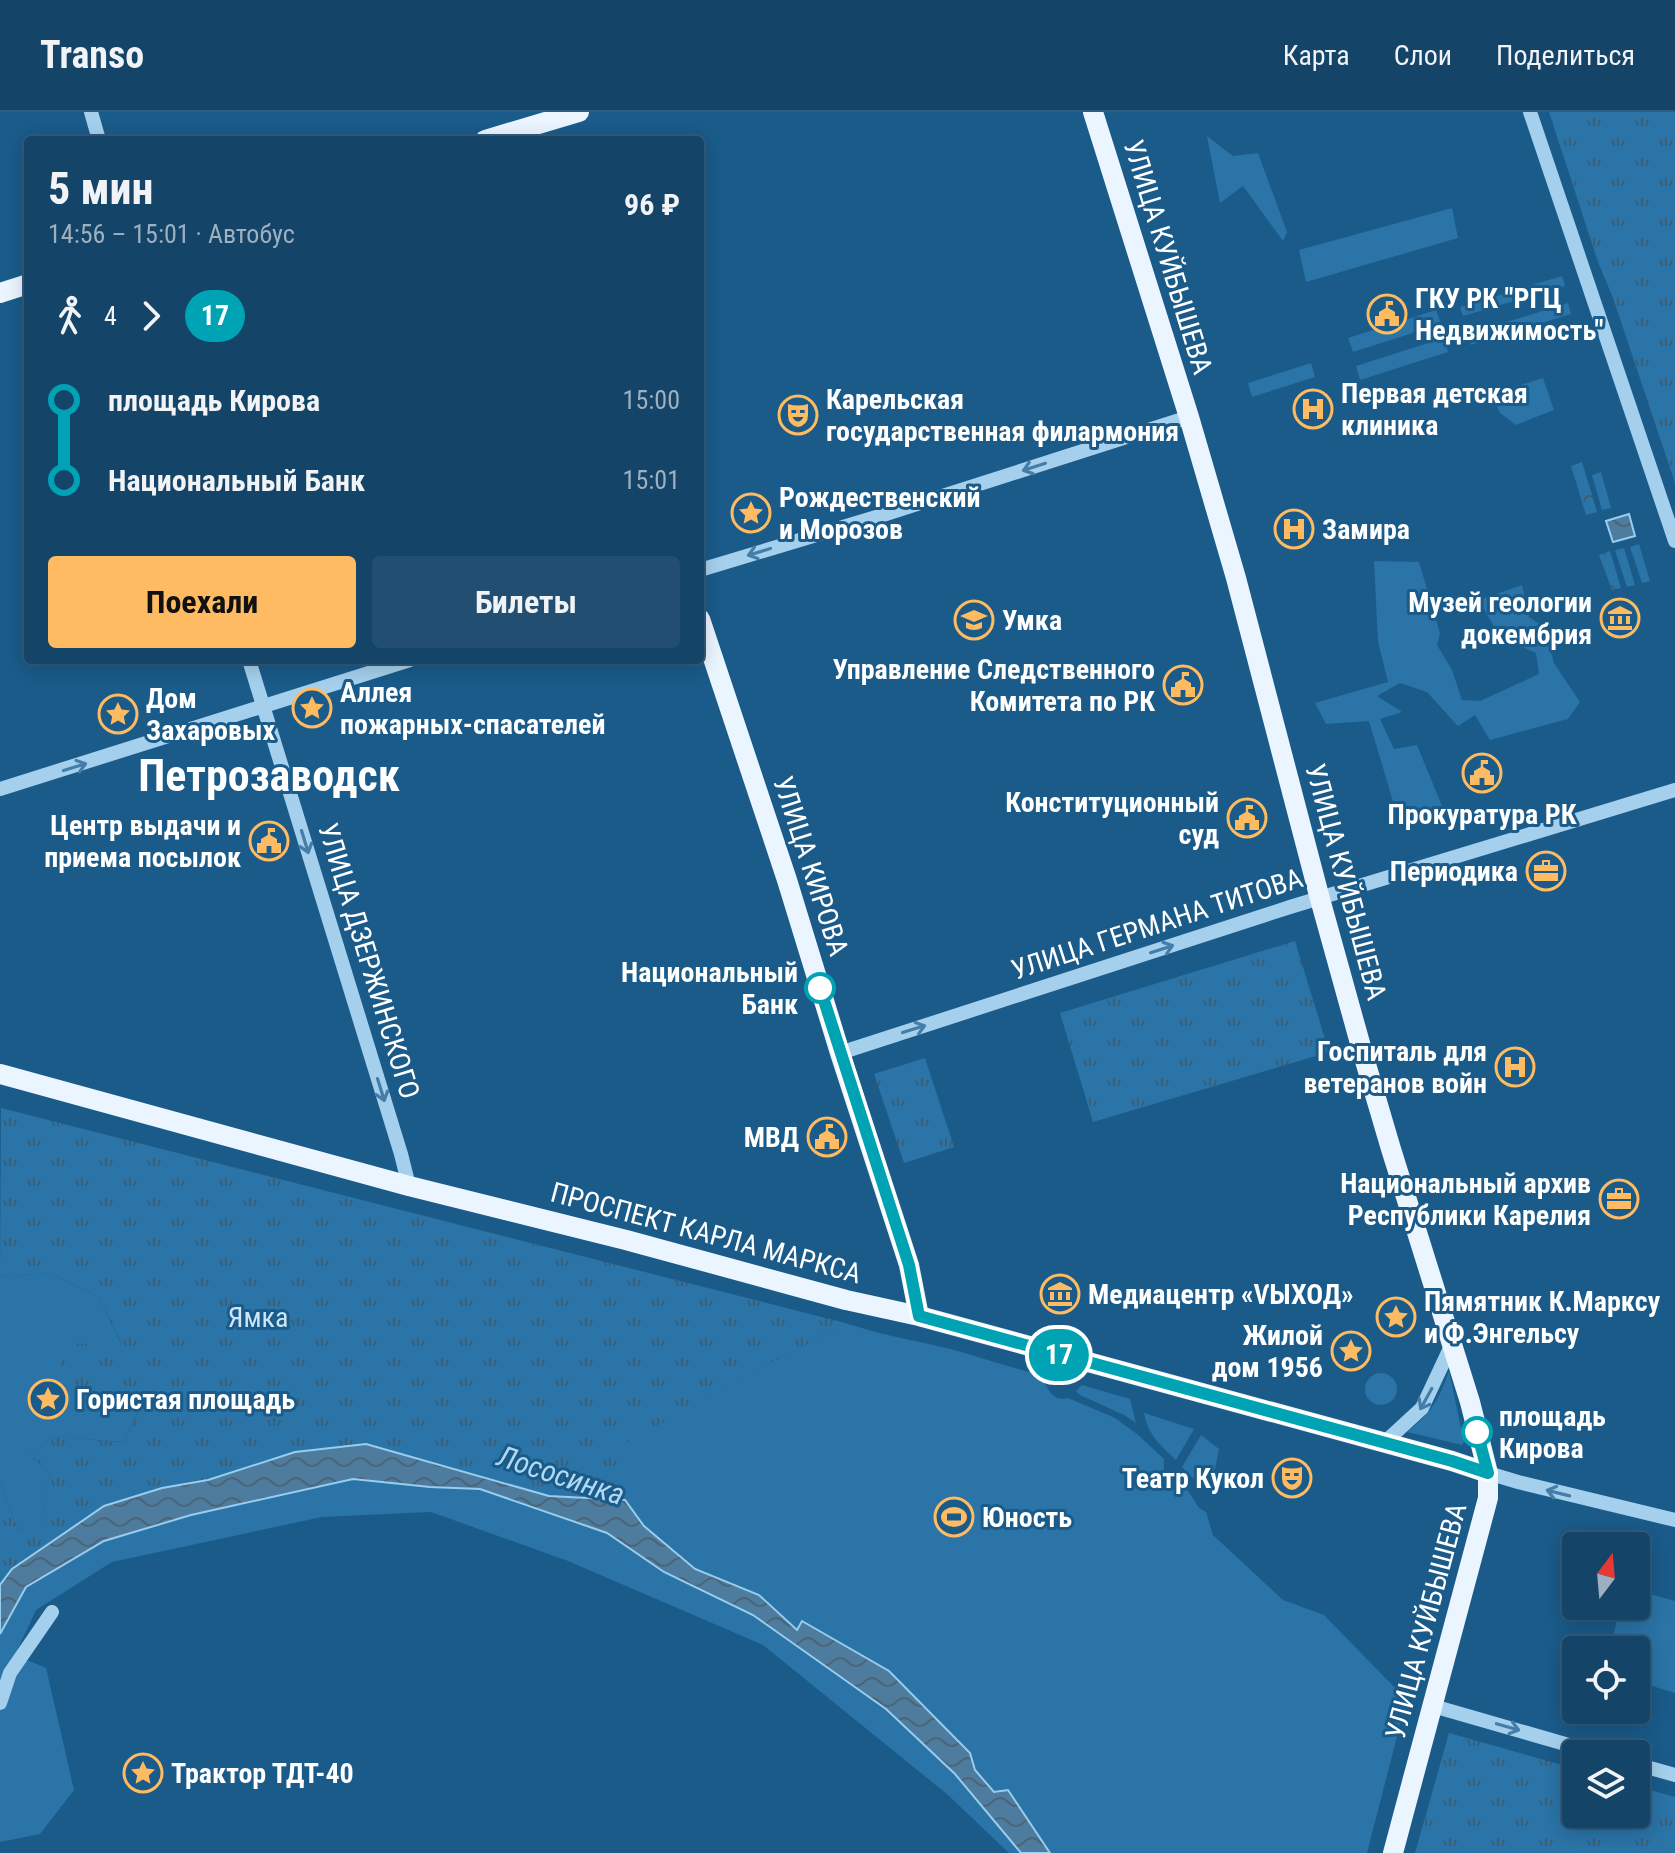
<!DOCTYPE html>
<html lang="ru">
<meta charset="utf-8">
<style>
body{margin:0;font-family:"Roboto Condensed",sans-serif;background:#214e71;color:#f1f3f6;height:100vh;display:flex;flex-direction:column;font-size:30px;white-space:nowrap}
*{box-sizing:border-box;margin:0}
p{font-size:26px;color:#9db0c0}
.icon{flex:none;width:44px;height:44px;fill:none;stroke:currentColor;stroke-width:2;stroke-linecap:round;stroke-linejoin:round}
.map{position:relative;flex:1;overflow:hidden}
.side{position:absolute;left:24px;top:24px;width:680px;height:528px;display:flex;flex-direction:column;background:#144468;border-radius:8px;box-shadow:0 4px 20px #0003,0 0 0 2px #335c7c}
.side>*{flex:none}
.badge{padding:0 16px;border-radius:26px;font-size:28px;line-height:52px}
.needle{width:52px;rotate:16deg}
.tools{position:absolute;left:1562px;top:1420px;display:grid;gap:16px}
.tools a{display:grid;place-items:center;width:88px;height:88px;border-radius:8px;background:#144468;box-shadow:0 4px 20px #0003,0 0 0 2px #335c7c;font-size:40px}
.map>.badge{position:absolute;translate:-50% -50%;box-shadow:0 0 0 4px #fff}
.legs{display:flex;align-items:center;gap:12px;height:88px;padding:0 24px;font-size:26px}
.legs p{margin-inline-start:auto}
.head{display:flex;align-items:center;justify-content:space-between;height:136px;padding:0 24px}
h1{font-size:44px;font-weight:700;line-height:60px}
.primary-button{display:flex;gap:16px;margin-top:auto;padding:16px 24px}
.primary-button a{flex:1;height:92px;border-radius:8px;background:#ffbb61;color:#111;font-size:32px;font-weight:700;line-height:92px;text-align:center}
.primary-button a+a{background:#214e71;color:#f1f3f6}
ul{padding:0 24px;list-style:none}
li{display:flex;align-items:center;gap:28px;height:80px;font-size:30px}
li i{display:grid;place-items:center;width:12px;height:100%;margin:0 10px;background:currentColor}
li i::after{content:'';width:20px;height:20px;margin:-10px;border:6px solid;border-radius:50%;background:#144468}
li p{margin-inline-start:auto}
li:first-child i{background:linear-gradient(#0000 50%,currentColor 0)}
li:last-child i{background:linear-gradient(currentColor 50%,#0000 0)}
header{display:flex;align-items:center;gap:48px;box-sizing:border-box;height:112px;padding:0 40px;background:#144468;border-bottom:2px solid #335c7c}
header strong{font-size:38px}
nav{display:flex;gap:44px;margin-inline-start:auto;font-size:28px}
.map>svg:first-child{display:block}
.grass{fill:#2a74a7}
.forest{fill:url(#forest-crowns)}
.park{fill:url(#park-tufts)}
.water{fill:url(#water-waves);stroke:#98cdef;stroke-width:2}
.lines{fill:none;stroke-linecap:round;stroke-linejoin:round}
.minor{stroke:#a5d0ed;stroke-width:14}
.major{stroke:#ebf5ff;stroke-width:20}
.oneway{stroke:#447ea8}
.line-1-casing{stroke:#fff;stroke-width:18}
.line-1{stroke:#00a3b4;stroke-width:12}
.stop-1-dot{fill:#fff;stroke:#00a3b4;stroke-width:4}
.labels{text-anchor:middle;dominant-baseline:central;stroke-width:6;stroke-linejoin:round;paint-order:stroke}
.street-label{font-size:28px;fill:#fff;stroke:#1a5b8a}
.poi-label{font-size:28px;font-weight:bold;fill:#fff;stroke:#1a5b8a;text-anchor:start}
.stop-label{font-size:28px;font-weight:bold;fill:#fff;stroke:#1a5b8a;text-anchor:end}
.park-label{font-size:28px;fill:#cae6f9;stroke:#1a5b8a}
.water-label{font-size:30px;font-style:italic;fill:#b1d9f4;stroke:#1a5b8a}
.town-label{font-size:44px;font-weight:bold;fill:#fff;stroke:#1a5b8a}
</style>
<header>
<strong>Transo</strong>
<nav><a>Карта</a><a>Слои</a><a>Поделиться</a></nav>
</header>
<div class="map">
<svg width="1675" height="1741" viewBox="0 0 1675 1741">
<defs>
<pattern id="forest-crowns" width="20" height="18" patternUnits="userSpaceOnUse" patternTransform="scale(2)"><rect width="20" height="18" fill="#2a74a7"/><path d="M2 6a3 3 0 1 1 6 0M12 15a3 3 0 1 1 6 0" fill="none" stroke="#3d5e75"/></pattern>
<pattern id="park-tufts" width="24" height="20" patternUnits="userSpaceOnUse" patternTransform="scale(2)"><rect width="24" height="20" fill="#2a74a7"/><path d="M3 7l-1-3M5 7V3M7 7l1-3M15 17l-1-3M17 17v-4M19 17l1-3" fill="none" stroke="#3d5e75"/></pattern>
<pattern id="water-waves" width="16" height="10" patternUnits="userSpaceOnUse" patternTransform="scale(2)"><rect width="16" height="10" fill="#4d7c9e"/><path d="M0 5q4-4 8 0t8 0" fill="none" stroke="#4c6475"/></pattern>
</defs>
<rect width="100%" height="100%" fill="#1a5b8a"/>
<path class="grass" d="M1207,24L1233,44L1258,41L1287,120L1283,129L1243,74L1220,91Z
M1452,96L1458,126L1306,170L1299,138Z
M1562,164L1565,174L1463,204L1460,195Z
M1568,191L1571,202L1471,233L1468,222Z
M1436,198L1441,212L1353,240L1348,226Z
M1444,226L1448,240L1360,268L1356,254Z
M1311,251L1315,265L1252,285L1248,271Z
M1543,266L1554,298L1516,313L1500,301L1492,282Z
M1601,360L1611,396L1602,398L1592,363Z
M1639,432L1650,469L1642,471L1630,435Z
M1624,436L1635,473L1627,475L1615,438Z
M1374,449L1419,450L1440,521L1437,533L1452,558L1462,588L1480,589L1539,562L1536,541L1500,525L1479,488L1522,473L1529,505L1544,515L1554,551L1580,590L1568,607L1490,628L1475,603L1458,614L1427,580L1400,571L1377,584L1402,600L1380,607L1394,637L1417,633L1442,694L1400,713L1369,609L1326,612L1315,591L1388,570L1378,530Z
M50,1161L99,1185L122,1234L102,1289L144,1285L124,1330L53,1325L29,1343L50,1360L40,1417L18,1418L0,1370V1165Z
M845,1211L879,1221L951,1237L1042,1264C1047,1276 1052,1290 1068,1286L1115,1306L1137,1322L1164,1347V1361L1171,1368H1181L1199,1396L1206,1400L1213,1423L1283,1488L1324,1503L1400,1581L1401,1609L1367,1741H1050L1008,1678L994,1681L975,1658L970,1641L802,1509L797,1518L759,1483L695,1457L644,1414L625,1388L613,1337Z
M1449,1259L1464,1330L1462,1333L1407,1320C1432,1299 1438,1290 1449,1259Z
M1365 1277a16 16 0 1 1 32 0a16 16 0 1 1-32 0Z
M1082,1273L1130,1287L1136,1311L1124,1303L1080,1283L1076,1279Z
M1144,1301L1194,1317L1176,1348C1160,1333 1148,1323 1144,1301Z
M1201,1323L1219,1337L1215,1357L1199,1372L1182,1355Z
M353,1367L430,1375L480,1377L607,1421L664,1460L753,1503L886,1597L955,1662L1021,1741H1009L948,1683L763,1533L568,1449L431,1400L322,1405L112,1450L36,1498L15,1543L46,1556L74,1678L40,1722L0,1730V1522L26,1475L104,1429L191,1403Z
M1636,1478L1675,1489V1581L1636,1569V1538H1609L1621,1494H1636Z"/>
<path class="forest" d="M1582,350L1597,400L1586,403L1571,354Z
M1610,439L1621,476L1612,478L1599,443Z"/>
<path class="park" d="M1549,0H1675V371L1613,186L1598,150Z
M1295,829L1329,940L1093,1010L1060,901Z
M925,946L954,1035L904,1051L874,962Z
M1,996L845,1211L614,1337L625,1388L549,1384L366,1332L295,1340L208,1368L162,1376L104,1394L12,1457L0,1473V1370L18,1418L40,1416L50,1360L29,1343L53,1325L124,1330L144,1286L102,1289L60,1274L63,1231L122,1233L99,1185L50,1161L0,1165Z
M1449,1621L1576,1657V1702H1636V1674L1675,1685V1741H1415Z"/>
<path class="water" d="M1629,402L1635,424L1613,430L1606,409Z
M366,1332L549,1384L625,1388L644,1414L695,1457L759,1483L797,1518L802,1509L889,1559L970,1641L975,1658L994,1680L1008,1678L1050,1741H1021L955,1662L886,1597L753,1503L664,1460L607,1421L480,1377L430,1375L353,1367L191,1403L104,1429L26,1475L0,1522V1473L12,1457L104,1394L162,1376L208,1368L295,1340Z"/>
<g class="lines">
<path class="minor" d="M91,0L99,28
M1530,0L1675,429
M700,458L886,402L1189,305
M249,548L401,1042L409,1074
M0,677L410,548
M840,941L1290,795L1675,678
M1384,1331L1422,1296L1452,1232
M1488,1361L1518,1370L1675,1408
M0,1591L10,1561L52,1500
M1433,1594L1600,1642
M1636,1652L1675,1663"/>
<path class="major" d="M1093,0L1189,305L1236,466L1320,787L1363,942L1391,1037L1470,1290L1488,1361V1386L1393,1741
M485,28L579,0
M0,181L28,172
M700,507L787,768L840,941L909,1153L919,1204
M0,962L409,1074L626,1128L846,1188L919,1204L1452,1349L1488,1361"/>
</g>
<defs><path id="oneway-shaft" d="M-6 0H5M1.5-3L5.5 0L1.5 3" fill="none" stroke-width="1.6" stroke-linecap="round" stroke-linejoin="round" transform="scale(2)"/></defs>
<g class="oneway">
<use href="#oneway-shaft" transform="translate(1034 355) rotate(162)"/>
<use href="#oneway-shaft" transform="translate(759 440) rotate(163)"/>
<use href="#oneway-shaft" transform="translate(75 655) rotate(-17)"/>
<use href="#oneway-shaft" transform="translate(305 730) rotate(73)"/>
<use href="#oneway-shaft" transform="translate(1162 837) rotate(-18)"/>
<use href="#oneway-shaft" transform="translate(914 917) rotate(-17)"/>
<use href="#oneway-shaft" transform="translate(381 978) rotate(73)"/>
<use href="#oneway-shaft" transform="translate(1426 1287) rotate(119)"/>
<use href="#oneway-shaft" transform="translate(1558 1381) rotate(-166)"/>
<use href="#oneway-shaft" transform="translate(1508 1615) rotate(16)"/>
</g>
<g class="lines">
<g class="line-1-casing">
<path id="line-1" d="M820,876L909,1153L919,1204L1452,1349L1488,1361L1477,1320"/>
</g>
<use href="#line-1" class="line-1"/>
</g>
<defs>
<g id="civic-ring" transform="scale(2)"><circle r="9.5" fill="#1a5b8a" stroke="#ffbb61" stroke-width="1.5"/><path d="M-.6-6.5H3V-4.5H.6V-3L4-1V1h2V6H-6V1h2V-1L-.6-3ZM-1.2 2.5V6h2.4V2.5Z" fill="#ffbb61"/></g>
<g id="hospital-ring" transform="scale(2)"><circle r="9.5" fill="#1a5b8a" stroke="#ffbb61" stroke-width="1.5"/><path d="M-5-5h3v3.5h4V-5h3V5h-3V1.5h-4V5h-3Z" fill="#ffbb61"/></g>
<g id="theatre-ring" transform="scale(2)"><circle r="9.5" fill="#1a5b8a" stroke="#ffbb61" stroke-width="1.5"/><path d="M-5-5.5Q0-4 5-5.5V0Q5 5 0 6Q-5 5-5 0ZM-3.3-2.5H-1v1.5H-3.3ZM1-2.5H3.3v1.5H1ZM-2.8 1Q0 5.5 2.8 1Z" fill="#ffbb61"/></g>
<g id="sight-ring" transform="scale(2)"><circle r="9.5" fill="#1a5b8a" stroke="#ffbb61" stroke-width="1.5"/><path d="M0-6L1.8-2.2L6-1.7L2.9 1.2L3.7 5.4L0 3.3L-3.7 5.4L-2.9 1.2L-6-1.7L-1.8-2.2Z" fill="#ffbb61"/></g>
<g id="museum-ring" transform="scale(2)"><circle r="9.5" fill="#1a5b8a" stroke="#ffbb61" stroke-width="1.5"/><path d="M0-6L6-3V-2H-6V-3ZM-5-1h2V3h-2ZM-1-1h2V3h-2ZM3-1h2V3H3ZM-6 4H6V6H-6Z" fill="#ffbb61"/></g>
<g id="school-ring" transform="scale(2)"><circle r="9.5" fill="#1a5b8a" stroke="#ffbb61" stroke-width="1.5"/><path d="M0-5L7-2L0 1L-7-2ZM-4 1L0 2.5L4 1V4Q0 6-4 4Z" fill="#ffbb61"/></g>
<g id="office-ring" transform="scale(2)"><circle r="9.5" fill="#1a5b8a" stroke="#ffbb61" stroke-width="1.5"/><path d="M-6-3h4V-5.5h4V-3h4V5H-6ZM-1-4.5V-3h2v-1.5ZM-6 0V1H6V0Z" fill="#ffbb61"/></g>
<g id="stadium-ring" transform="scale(2)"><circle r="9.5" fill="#1a5b8a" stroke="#ffbb61" stroke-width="1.5"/><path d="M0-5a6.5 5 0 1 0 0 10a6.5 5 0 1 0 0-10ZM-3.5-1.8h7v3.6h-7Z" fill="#ffbb61"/></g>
</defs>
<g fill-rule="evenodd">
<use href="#civic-ring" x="1387" y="202"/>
<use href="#hospital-ring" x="1313" y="297"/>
<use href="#theatre-ring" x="798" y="303"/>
<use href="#sight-ring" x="751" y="401"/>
<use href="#hospital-ring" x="1294" y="417"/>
<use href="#museum-ring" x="1620" y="506"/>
<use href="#school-ring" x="974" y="508"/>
<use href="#civic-ring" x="1183" y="573"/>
<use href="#sight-ring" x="312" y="596"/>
<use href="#sight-ring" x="118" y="602"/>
<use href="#civic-ring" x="1482" y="661"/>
<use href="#civic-ring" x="1247" y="706"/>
<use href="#civic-ring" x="269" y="729"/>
<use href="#office-ring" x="1546" y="759"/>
<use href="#hospital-ring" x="1515" y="955"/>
<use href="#civic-ring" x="827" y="1025"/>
<use href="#office-ring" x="1619" y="1087"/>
<use href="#museum-ring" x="1060" y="1182"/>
<use href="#sight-ring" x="1396" y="1205"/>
<use href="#sight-ring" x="1351" y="1239"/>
<use href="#sight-ring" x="48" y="1287"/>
<use href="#theatre-ring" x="1292" y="1366"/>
<use href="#stadium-ring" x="954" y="1405"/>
<use href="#sight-ring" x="143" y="1661"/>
</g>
<g class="stop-1-dot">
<circle cx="820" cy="876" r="14"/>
<circle cx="1477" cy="1320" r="14"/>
</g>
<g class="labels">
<g class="street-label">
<text transform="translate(1168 145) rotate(73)">УЛИЦА КУЙБЫШЕВА</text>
<text transform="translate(811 754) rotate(72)">УЛИЦА КИРОВА</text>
<text transform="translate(1346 770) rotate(75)">УЛИЦА КУЙБЫШЕВА</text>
<text transform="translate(1157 812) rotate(-18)">УЛИЦА ГЕРМАНА ТИТОВА</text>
<text transform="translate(369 849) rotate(73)">УЛИЦА ДЗЕРЖИНСКОГО</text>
<text transform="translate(706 1121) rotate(15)">ПРОСПЕКТ КАРЛА МАРКСА</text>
<text transform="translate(1426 1509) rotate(-75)">УЛИЦА КУЙБЫШЕВА</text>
</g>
<g class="poi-label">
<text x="1415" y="186">ГКУ РК "РГЦ<tspan x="1415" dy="32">Недвижимость"</tspan></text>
<text x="1341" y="281">Первая детская<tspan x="1341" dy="32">клиника</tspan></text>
<text x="826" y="287">Карельская<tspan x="826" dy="32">государственная филармония</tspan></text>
<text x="779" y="385">Рождественский<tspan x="779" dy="32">и Морозов</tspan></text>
<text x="1322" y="417">Замира</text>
<text x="1592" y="490" text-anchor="end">Музей геологии<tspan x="1592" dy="32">докембрия</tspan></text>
<text x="1002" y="508">Умка</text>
<text x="1155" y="557" text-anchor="end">Управление Следственного<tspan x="1155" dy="32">Комитета по РК</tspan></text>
<text x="340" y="580">Аллея<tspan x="340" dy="32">пожарных-спасателей</tspan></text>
<text x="146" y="586">Дом<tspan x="146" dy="32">Захаровых</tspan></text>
<text x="1219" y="690" text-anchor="end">Конституционный<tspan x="1219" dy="32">суд</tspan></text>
<text x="1482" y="702" text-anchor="middle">Прокуратура РК</text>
<text x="241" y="713" text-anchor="end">Центр выдачи и<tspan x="241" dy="32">приема посылок</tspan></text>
<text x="1518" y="759" text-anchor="end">Периодика</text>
<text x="1487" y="939" text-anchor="end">Госпиталь для<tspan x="1487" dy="32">ветеранов войн</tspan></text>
<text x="799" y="1025" text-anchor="end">МВД</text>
<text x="1591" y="1071" text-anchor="end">Национальный архив<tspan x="1591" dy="32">Республики Карелия</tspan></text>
<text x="1088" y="1182">Медиацентр «ѴЫХОД»</text>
<text x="1424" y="1189">Пямятник К.Марксу<tspan x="1424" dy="32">и Ф.Энгельсу</tspan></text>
<text x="1323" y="1223" text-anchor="end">Жилой<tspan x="1323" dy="32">дом 1956</tspan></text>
<text x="76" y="1287">Гористая площадь</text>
<text x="1264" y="1366" text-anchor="end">Театр Кукол</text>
<text x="982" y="1405">Юность</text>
<text x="171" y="1661">Трактор ТДТ-40</text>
</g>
<g class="stop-label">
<text x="798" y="860">Национальный<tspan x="798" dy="32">Банк</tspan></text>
<text x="1499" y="1304" text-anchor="start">площадь<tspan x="1499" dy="32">Кирова</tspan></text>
</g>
<g class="park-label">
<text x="258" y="1205">Ямка</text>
</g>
<g class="water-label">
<text transform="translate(561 1363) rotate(18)">Лососинка</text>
</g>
<g class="town-label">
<text x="269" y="664">Петрозаводск</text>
</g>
</g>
</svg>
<div class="tools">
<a><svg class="needle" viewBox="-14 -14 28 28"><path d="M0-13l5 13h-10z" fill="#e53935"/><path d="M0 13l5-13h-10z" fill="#9db0c0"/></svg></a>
<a><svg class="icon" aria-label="locate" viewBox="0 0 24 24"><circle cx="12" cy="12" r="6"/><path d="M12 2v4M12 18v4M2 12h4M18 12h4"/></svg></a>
<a><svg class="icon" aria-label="layers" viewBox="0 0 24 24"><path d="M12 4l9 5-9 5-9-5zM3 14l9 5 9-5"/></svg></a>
</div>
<b class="badge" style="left:1059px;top:1243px;background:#00a3b4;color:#fff">17</b>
<section class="side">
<div class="head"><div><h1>5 мин</h1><p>14:56 – 15:01 · Автобус</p></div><b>96 ₽</b></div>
<div class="legs"><svg class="icon" aria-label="walk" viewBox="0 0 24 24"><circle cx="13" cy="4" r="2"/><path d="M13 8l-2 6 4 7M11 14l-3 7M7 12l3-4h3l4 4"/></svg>4<svg class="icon" aria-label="forward" viewBox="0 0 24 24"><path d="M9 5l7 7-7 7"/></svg><b class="badge" style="background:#00a3b4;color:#fff">17</b></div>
<ul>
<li><i style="color:#00a3b4"></i><b>площадь Кирова</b><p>15:00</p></li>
<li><i style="color:#00a3b4"></i><b>Национальный Банк</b><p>15:01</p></li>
</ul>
<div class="primary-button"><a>Поехали</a><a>Билеты</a></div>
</section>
</div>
